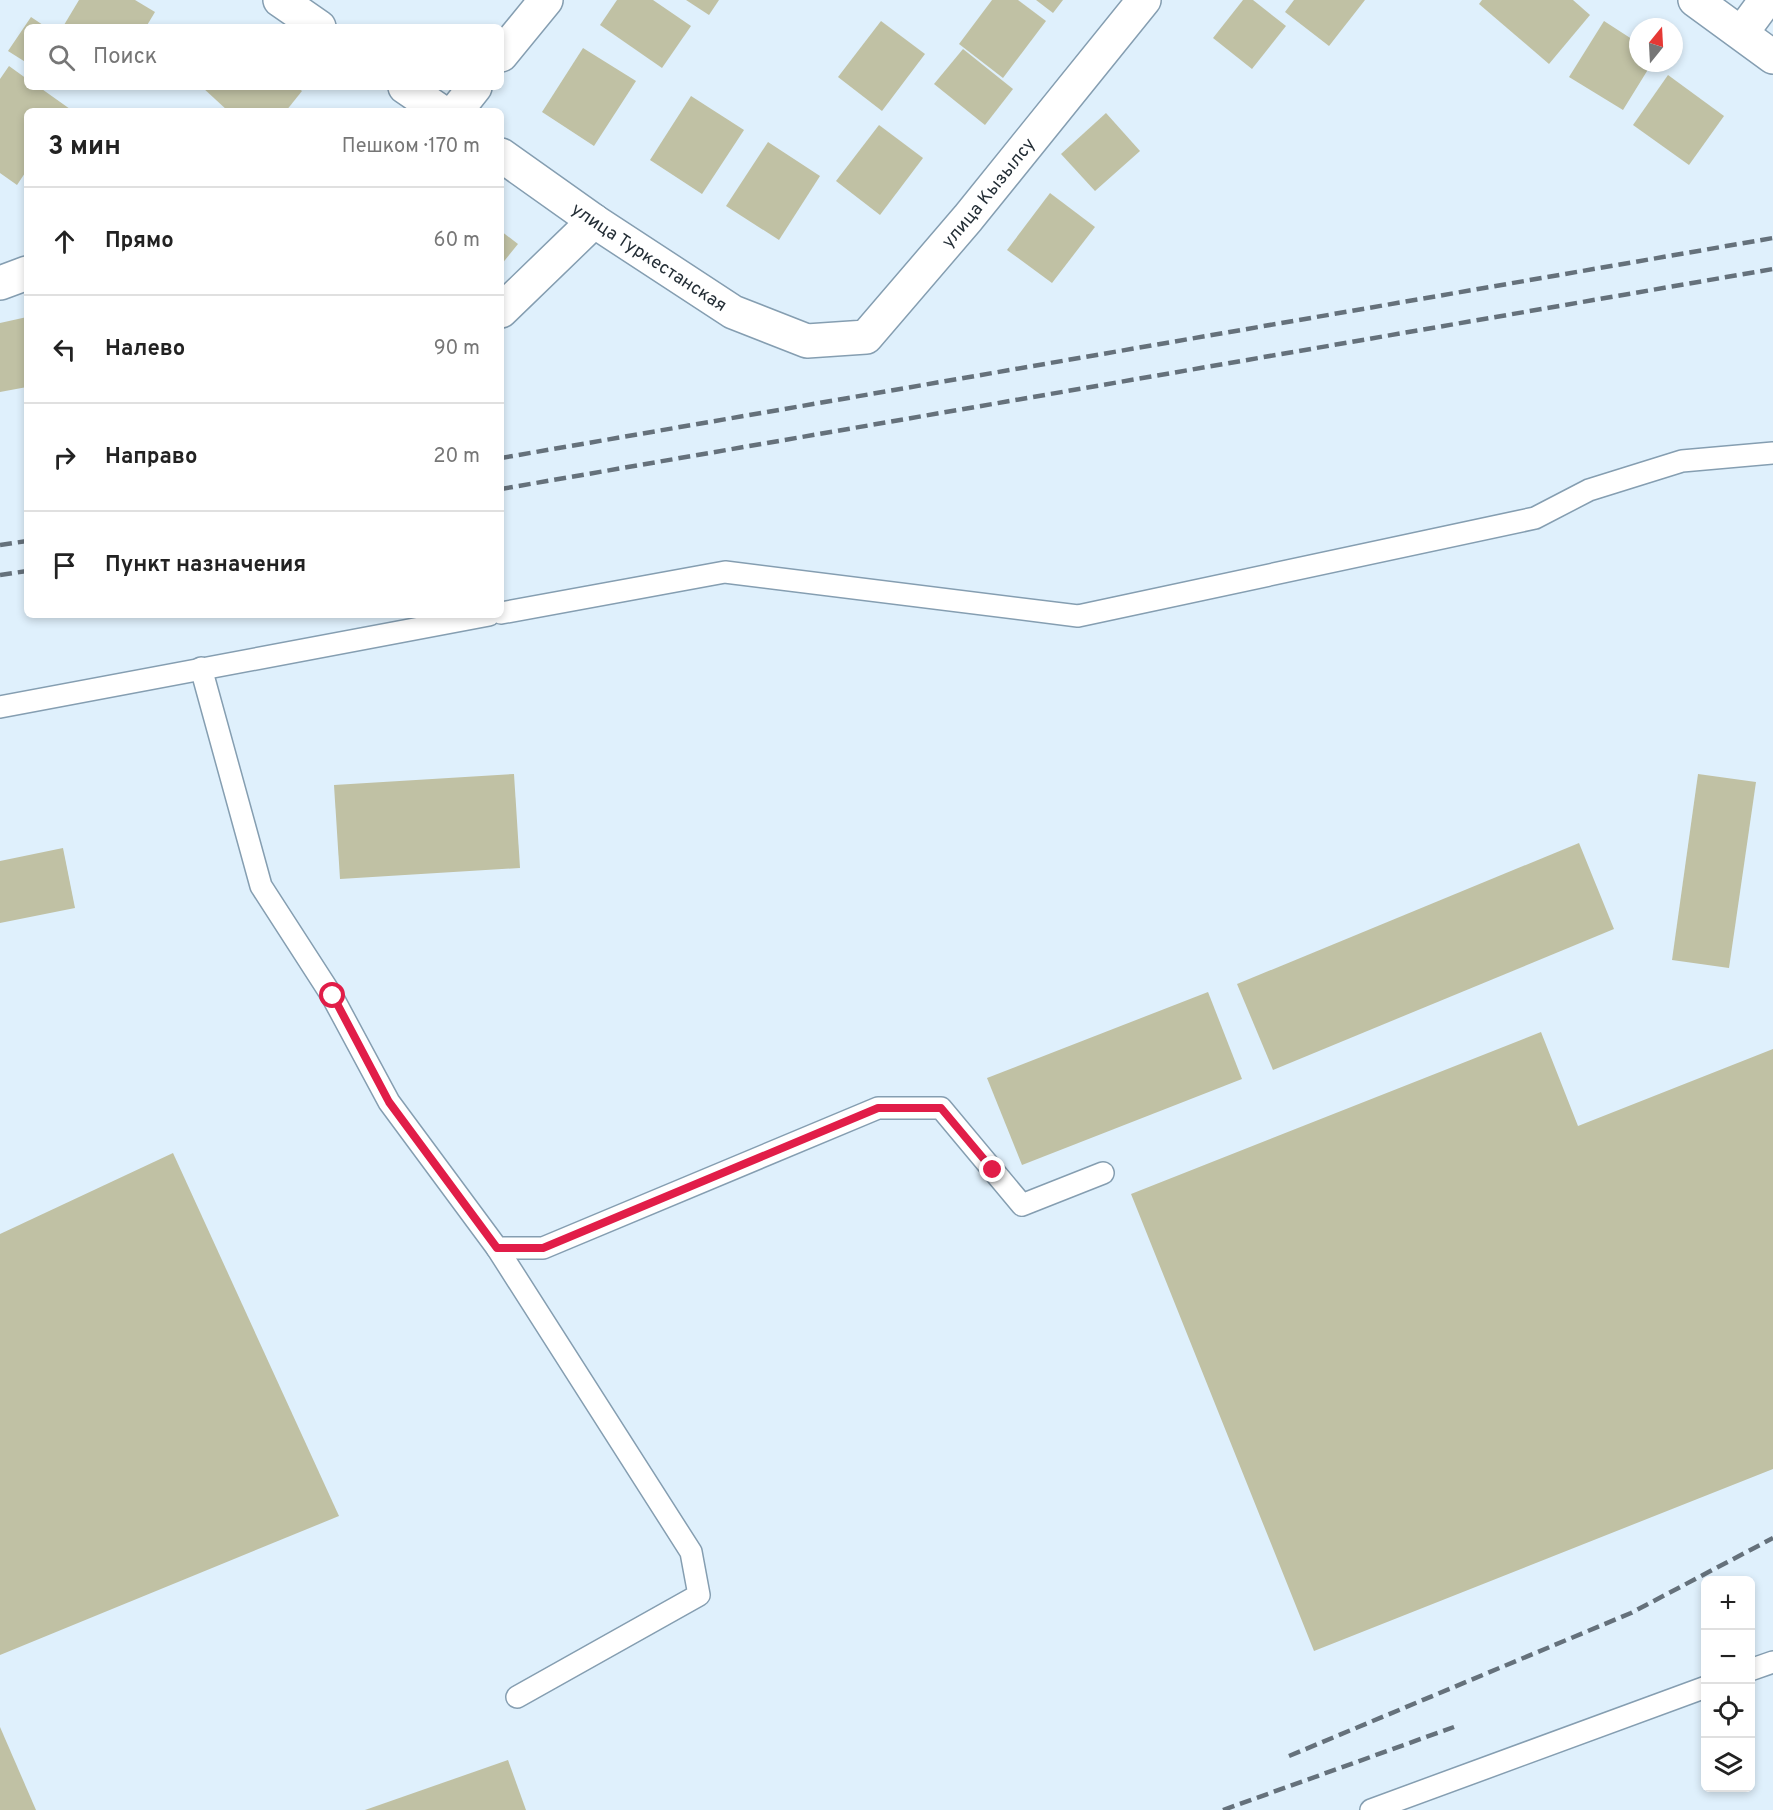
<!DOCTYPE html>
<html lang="ru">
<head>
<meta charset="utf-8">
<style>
	:root { --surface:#fff; --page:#f2f2f2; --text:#222; --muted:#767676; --line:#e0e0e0 }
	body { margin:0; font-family:Overpass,sans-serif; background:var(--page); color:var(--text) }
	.controls { position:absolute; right:18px; bottom:18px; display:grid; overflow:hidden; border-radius:9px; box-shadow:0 3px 9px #0003 }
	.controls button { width:54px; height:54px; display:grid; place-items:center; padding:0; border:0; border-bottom:2px solid var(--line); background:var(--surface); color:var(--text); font:30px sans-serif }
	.compass { position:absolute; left:1629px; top:18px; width:54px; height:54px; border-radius:50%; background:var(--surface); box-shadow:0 3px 9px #0003; rotate:18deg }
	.stop { position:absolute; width:18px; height:18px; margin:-14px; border:4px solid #e11d48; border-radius:50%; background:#fff }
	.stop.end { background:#e11d48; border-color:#fff; box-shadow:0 2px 6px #0008 }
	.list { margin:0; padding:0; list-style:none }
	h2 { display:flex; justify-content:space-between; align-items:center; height:78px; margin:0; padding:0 24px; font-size:26px }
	h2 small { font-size:20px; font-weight:400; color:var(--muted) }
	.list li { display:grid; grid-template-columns:39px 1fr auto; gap:18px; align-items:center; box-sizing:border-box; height:108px; padding:0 24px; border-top:2px solid var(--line) }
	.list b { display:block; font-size:22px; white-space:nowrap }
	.list em { font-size:20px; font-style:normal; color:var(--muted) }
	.icon { flex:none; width:33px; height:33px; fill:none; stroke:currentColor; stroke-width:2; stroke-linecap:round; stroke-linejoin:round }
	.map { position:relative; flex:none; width:1773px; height:1810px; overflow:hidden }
	.search { position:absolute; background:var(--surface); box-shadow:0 3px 9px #0003; left:24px; top:24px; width:480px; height:66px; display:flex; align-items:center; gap:15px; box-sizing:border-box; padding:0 21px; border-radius:9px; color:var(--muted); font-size:22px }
	.panel { position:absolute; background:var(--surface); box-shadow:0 3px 9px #0003; left:24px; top:108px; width:480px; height:510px; border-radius:9px }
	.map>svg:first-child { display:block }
	.building { fill:#c0c1a4 }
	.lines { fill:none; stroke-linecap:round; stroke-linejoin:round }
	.service-casing { stroke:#859eb1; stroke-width:24 }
	.minor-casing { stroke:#859eb1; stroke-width:36 }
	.service { stroke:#fff; stroke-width:21 }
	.minor { stroke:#fff; stroke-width:33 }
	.rail { stroke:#65717b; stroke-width:4.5; stroke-dasharray:12 6; stroke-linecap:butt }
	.route { stroke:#e11d48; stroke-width:8 }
	.labels { text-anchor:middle; stroke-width:6; stroke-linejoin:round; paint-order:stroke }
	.street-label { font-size:18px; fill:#242e36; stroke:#fff }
</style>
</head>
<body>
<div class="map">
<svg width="1773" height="1810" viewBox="0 0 1773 1810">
	<rect width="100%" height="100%" fill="#dff0fc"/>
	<!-- building -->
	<g class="building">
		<polygon points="79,0 135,0 155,12 146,27 67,27 64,25"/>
		<polygon points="617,0 653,0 691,26 662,68 600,25"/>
		<polygon points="686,0 719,0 709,15"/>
		<polygon points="992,0 1018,0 1046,21 1003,78 959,44"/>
		<polygon points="1036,0 1063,0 1053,13"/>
		<polygon points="1243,0 1253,0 1286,26 1252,69 1213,38"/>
		<polygon points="1294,0 1365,0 1329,46 1285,12"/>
		<polygon points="1482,0 1573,0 1590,15 1549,64 1479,4"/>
		<polygon points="31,17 46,27 27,27 27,63 8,51"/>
		<polygon points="881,21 925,54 882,111 838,77"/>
		<polygon points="1604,21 1638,43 1638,63 1652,63 1623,110 1569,77"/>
		<polygon points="583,48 636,81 594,146 542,112"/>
		<polygon points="963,49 1013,89 985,125 934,84"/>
		<polygon points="9,66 27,79 27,87 39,87 70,109 27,111 27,170 17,185 0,173 0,79"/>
		<polygon points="1668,75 1724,116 1689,165 1633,125"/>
		<polygon points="202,87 297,87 302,91 286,111 228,111"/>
		<polygon points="691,96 744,130 702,194 650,160"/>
		<polygon points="1106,113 1140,151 1095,191 1061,154"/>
		<polygon points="879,125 923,158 880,215 836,181"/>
		<polygon points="768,142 820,176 779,240 726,206"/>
		<polygon points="1050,193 1095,227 1052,283 1007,250"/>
		<polygon points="501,231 518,244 501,265"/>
		<polygon points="27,317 27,387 0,392 0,323"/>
		<polygon points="514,774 520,868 340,879 334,785"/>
		<polygon points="1698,774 1756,782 1729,968 1672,960"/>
		<polygon points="1579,843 1614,929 1273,1070 1237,984"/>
		<polygon points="63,848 75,908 0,923 0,861"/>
		<polygon points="1208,992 1242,1079 1022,1165 987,1078"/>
		<polygon points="1541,1032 1578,1126 1773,1049 1773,1469 1314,1651 1131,1194"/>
		<polygon points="173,1153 339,1516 0,1655 0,1234"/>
		<polygon points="0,1727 36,1810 0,1810"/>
		<polygon points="508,1760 526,1810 365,1810"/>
	</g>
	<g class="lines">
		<!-- service casing -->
		<g class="service-casing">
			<g id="service">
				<polyline points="501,613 725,572 1078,616 1535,518 1589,490 1682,461 1773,453"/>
				<polyline points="201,668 261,886 332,996 389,1102 497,1248 543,1248 878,1108 941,1108 1022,1205 1103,1173"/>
				<polyline points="0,707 489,615"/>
				<polyline points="497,1248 691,1552 699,1595 517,1697"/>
				<polyline points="1750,1670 1773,1662"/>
				<polyline points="1371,1810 1706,1687"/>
			</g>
		</g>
		<!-- minor casing -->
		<g class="minor-casing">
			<g id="minor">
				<polyline points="280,0 319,27"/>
				<polyline points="1695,0 1773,57"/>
				<polyline points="1749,23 1766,0"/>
				<polyline points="501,55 546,0"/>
				<polyline points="405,87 440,111"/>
				<polyline points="456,111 475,87"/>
				<path id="s1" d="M501 155 594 221 733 312 807 341 866 337 968 218 1144 0"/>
				<polyline points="0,283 27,273"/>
				<polyline points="501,311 594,221"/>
			</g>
		</g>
		<!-- service -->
		<use href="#service" class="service"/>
		<!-- minor -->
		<use href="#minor" class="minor"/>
		<!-- rail -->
		<g class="rail">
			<polyline points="501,458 1773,238"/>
			<polyline points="501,489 1773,269"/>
			<polyline points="0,545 27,541"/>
			<polyline points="0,575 27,571"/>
			<polyline points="1289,1756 1631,1613 1773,1538"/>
			<polyline points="1223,1810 1454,1727"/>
		</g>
	</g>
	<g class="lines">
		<!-- route -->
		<polyline class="route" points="333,996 389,1102 497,1248 543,1248 878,1108 941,1108 993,1170"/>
	</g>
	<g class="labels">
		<!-- street labels -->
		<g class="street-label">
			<text dy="6" stroke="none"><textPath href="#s1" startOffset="608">улица Кызылсу</textPath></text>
			<text dy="6" stroke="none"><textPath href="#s1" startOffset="180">улица Туркестанская</textPath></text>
		</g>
	</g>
</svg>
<div class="controls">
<button>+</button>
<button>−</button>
<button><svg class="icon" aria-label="locate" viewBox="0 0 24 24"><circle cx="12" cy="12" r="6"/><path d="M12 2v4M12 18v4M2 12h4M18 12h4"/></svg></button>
<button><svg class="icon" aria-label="layers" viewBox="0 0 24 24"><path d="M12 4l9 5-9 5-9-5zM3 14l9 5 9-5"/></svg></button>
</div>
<svg class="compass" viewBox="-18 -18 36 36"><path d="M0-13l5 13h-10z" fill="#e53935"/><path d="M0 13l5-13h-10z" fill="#767676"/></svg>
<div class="stop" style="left:333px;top:996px"></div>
<div class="stop end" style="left:993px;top:1170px"></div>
<div class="search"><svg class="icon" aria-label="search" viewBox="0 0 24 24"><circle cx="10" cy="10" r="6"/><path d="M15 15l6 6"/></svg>Поиск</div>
<section class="panel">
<h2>3 мин<small>Пешком · 170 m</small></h2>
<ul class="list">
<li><svg class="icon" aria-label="ahead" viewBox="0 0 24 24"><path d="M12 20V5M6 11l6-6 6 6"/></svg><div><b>Прямо</b></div><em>60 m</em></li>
<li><svg class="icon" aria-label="left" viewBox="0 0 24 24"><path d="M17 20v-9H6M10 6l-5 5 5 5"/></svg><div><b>Налево</b></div><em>90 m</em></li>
<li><svg class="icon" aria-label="right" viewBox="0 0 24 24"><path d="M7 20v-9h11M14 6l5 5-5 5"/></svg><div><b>Направо</b></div><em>20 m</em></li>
<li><svg class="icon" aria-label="arrive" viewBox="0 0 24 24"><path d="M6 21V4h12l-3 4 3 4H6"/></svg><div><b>Пункт назначения</b></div></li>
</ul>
</section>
</div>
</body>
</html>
